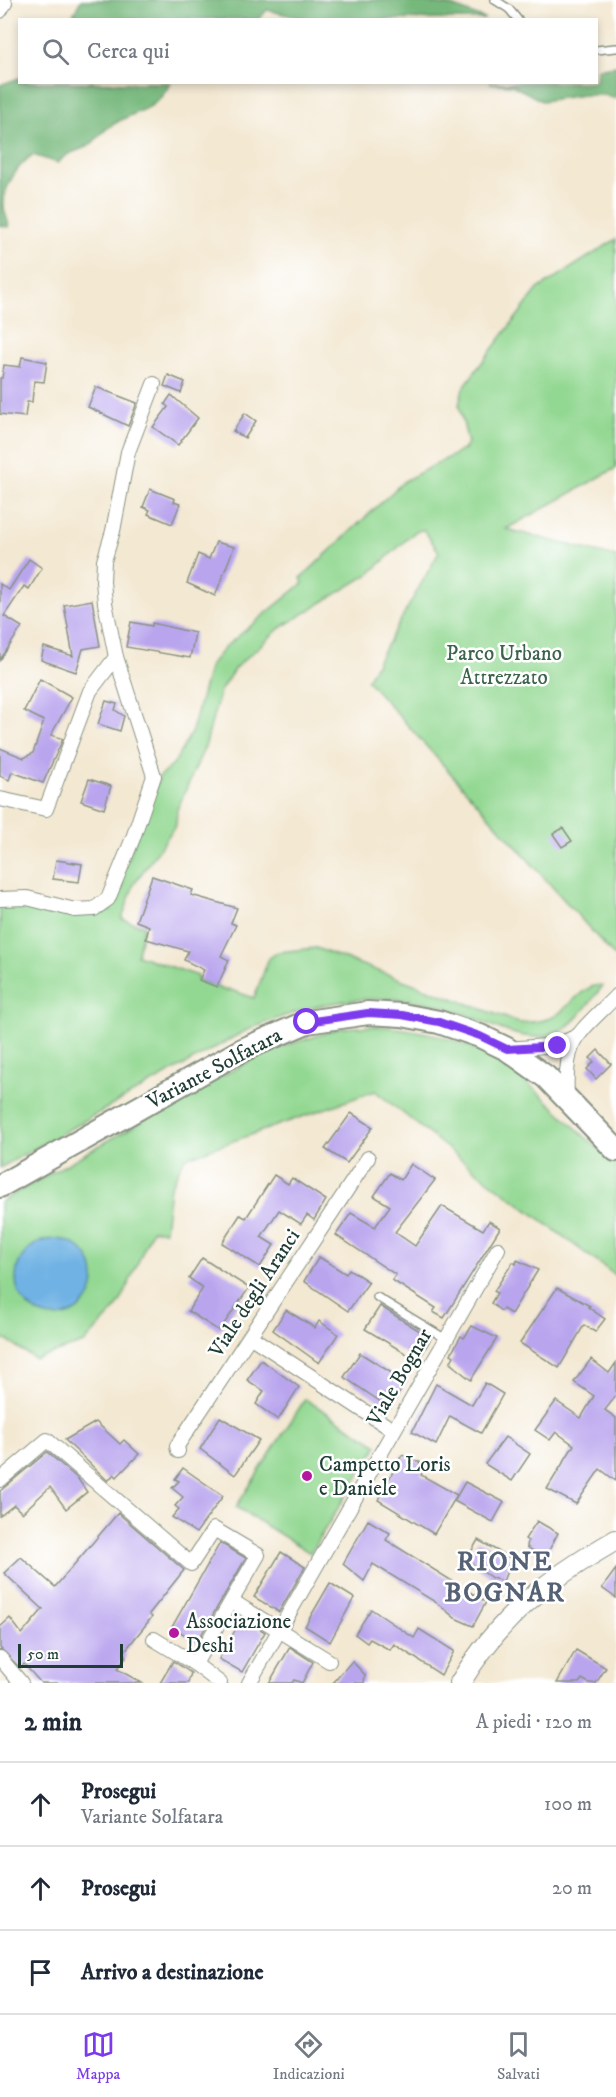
<!DOCTYPE html>
<html lang="it">
<head>
<meta charset="utf-8">
<style>
	:root { --surface:#fff; --page:#f2f2f3; --text:#1f2937; --muted:#747a83; --line:#e0e1e3; --accent:#7c3aed }
	body { margin:0; font-family:"IM FELL DW Pica",serif; background:var(--page); color:var(--text) }
	.scale { position:absolute; left:18px; bottom:15px; width:105px; box-sizing:border-box; padding-left:6px; border:3px solid #1f3d34; border-top:0; font-size:16px; line-height:21px; white-space:nowrap; color:#1f3d34; -webkit-text-stroke:4px #fff; paint-order:stroke }
	.stop { position:absolute; width:18px; height:18px; margin:-14px; border:4px solid #7c3aed; border-radius:50%; background:#fff }
	.stop.end { background:#7c3aed; border-color:#fff; box-shadow:0 2px 6px #0008 }
	.list { margin:0; padding:0; list-style:none }
	h2 { display:flex; justify-content:space-between; align-items:center; height:78px; margin:0; padding:0 24px; font-size:26px }
	h2 small { font-size:20px; font-weight:400; color:var(--muted) }
	.list li { display:grid; grid-template-columns:39px 1fr auto; gap:18px; align-items:center; box-sizing:border-box; height:84px; padding:0 24px; border-top:2px solid var(--line) }
	.list b { display:block; font-size:22px; white-space:nowrap }
	.list p { margin:0; font-size:20px; white-space:nowrap; color:var(--muted) }
	.list em { font-size:20px; font-style:normal; color:var(--muted) }
	.icon { flex:none; width:33px; height:33px; fill:none; stroke:currentColor; stroke-width:2; stroke-linecap:round; stroke-linejoin:round }
	.map { position:relative; flex:none; width:616px; height:1683px; overflow:hidden }
	.search { position:absolute; background:var(--surface); box-shadow:0 3px 9px #0003; left:18px; right:18px; top:18px; height:66px; display:flex; align-items:center; gap:15px; box-sizing:border-box; padding:0 21px; border-radius:0px; color:var(--muted); font-size:22px }
	.sheet { height:330px; background:var(--surface) }
	nav { display:flex; justify-content:space-around; align-items:center; box-sizing:border-box; height:84px; border-top:2px solid var(--line); background:var(--surface); font-size:16px; color:var(--muted) }
	nav a { display:grid; justify-items:center; gap:3px }
	nav .on { color:var(--accent) }
	.map>svg:first-child { display:block }
	.green { fill:#93d892; stroke:#598a63; stroke-width:1.5 }
	.forest { fill:#76b87c; stroke:#4a7a58; stroke-width:1.5 }
	.water { fill:#6fb2e4; stroke:#47788c; stroke-width:1.5 }
	.building { fill:#b9a5ee }
	.lines { fill:none; stroke-linecap:round; stroke-linejoin:round }
	.lane-casing { stroke:#899283; stroke-width:10 }
	.street-casing { stroke:#899283; stroke-width:16 }
	.secondary-casing { stroke:#899283; stroke-width:22 }
	.primary-casing { stroke:#899283; stroke-width:26 }
	.lane { stroke:#fff; stroke-width:7 }
	.street { stroke:#fff; stroke-width:14 }
	.secondary { stroke:#fff; stroke-width:20 }
	.primary { stroke:#fff; stroke-width:22 }
	.route { stroke:#7c3aed; stroke-width:8 }
	.poi-dot { fill:#b5179e; stroke:#fff; stroke-width:2 }
	.labels { text-anchor:middle; stroke-width:5; stroke-linejoin:round; paint-order:stroke }
	.park-label { font-size:21px; fill:#3c644c; stroke:#fff }
	.street-label { font-size:21px; fill:#1f3d34; stroke:#fff }
	.poi-label { font-size:21px; fill:#1f3d34; stroke:#fff; text-anchor:start }
	.district-label { font-size:27px; font-weight:bold; letter-spacing:1.5px; fill:#556175; stroke:#fff }
</style>
</head>
<body>
<div class="map">
<svg width="616" height="1683" viewBox="0 0 616 1683">
	<rect width="100%" height="100%" fill="#fff"/>
	<filter id="ink" filterUnits="userSpaceOnUse"><feTurbulence type="fractalNoise" baseFrequency=".0167" numOctaves="2"/><feDisplacementMap in="SourceGraphic" scale="12" xChannelSelector="R" yChannelSelector="G"/><feConvolveMatrix kernelMatrix="1 2 1 2 8 2 1 2 1" color-interpolation-filters="sRGB"/></filter>
	<filter id="wash" filterUnits="userSpaceOnUse"><feTurbulence type="fractalNoise" baseFrequency=".008" numOctaves="4" result="noise"/><feDisplacementMap in="SourceGraphic" scale="24" xChannelSelector="R" yChannelSelector="G"/><feGaussianBlur stdDeviation="1.35" result="paint"/><feColorMatrix in="noise" values="0 0 0 0 0 0 0 0 0 0 0 0 0 0 0 0 0 1.4 0 .05"/><feComposite in="paint" operator="in"/></filter>
	<g filter="url(#wash)">
		<rect width="100%" height="100%" fill="#f3e8d2"/>
		<!-- green -->
		<g class="green">
			<path d="M616 239V468L506 529 616 557V958L367 680 439 552 424 530 416 531 369 574 280 628 235 668 220 691 206 744 177 810 176 825 134 884 122 919 144 926 137 955 198 976 197 980 227 991 228 989 254 998 269 958 278 952 316 948 520 1023C531 1022 543 1022 553 1017 568 1010 585 981 603 986 588 1004 573 1028 551 1035 518 1045 475 1015 442 1006 371 988 308 1004 243 1032L0 1168V903C37 903 76 920 111 910L110 904 160 776 173 765 192 731 210 665 225 647 303 583 301 578 404 481 463 450 468 443 459 405 463 388 477 369 538 289Z"/>
			<path d="M377 1026C476 1034 510 1064 579 1131 590 1142 604 1152 616 1164V1276L477 1172 375 1091 185 1158 170 1187 165 1231 152 1230 122 1299 114 1311 84 1343 35 1359 0 1336V1202L229 1072 272 1050 341 1028Z"/>
			<polygon points="305,1399 378,1445 310,1553 236,1507"/>
		</g>
		<!-- forest -->
		<g class="forest">
			<polygon points="81,0 404,0 452,6 485,19 309,20 267,10 259,19 71,19"/>
			<polygon points="616,66 616,99 604,95 583,95 542,101 512,85 490,83 596,82 597,69"/>
			<path d="M19 78 20 82 171 83C152 116 135 108 108 128 100 133 95 143 86 147 75 152 66 153 58 163L33 155C19 163 4 186 4 203 3 211 8 219 9 227L0 226V85Z"/>
		</g>
		<!-- water -->
		<circle class="water" cx="55" cy="1278" r="39"/>
		<g id="blocks">
			<!-- building -->
			<g class="building">
				<polygon points="22,357 47,362 44,382 34,381 32,402 27,402 25,417 0,414 0,378 2,378 4,365 20,367"/>
				<polygon points="168,375 185,382 181,393 164,386"/>
				<polygon points="96,387 137,403 128,426 88,407"/>
				<polygon points="171,395 198,418 178,445 153,427 168,407 165,404"/>
				<polygon points="245,413 256,421 245,438 233,431"/>
				<polygon points="150,489 175,499 174,502 180,504 172,524 148,514 150,510 143,507"/>
				<polygon points="216,542 234,547 215,596 187,583 198,554 209,559"/>
				<polygon points="29,559 42,568 29,589 24,586 4,616 22,627 0,660 0,584 9,590"/>
				<polygon points="92,600 100,646 83,649 76,672 41,660 44,647 73,656 64,605"/>
				<polygon points="131,622 152,626 152,623 195,633 190,658 126,647"/>
				<polygon points="40,679 72,697 51,735 63,739 43,783 12,772 9,780 0,776 0,748 24,758 33,753 44,721 24,711"/>
				<polygon points="106,701 117,704 115,710 124,716 120,731 98,724"/>
				<polygon points="89,779 111,786 104,809 81,801"/>
				<polygon points="563,828 572,841 562,847 553,834"/>
				<polygon points="56,860 82,864 79,882 53,879"/>
				<polygon points="152,876 193,890 191,895 237,908 231,923 236,925 221,956 229,960 217,987 199,980 204,970 184,960 188,951 146,939 149,926 136,921"/>
				<polygon points="598,1050 611,1064 596,1079 587,1069 594,1062 590,1058"/>
				<polygon points="351,1113 373,1127 347,1163 325,1149"/>
				<polygon points="411,1164 435,1180 395,1232 415,1246 442,1206 483,1230 489,1221 500,1228 444,1318 433,1312 436,1308 392,1280 396,1275 336,1235 351,1213 375,1227 390,1206 374,1196 390,1173 401,1180"/>
				<polygon points="274,1175 288,1184 292,1178 326,1200 314,1220 307,1215 301,1224 279,1210 261,1237 274,1245 260,1267 222,1243 240,1215 246,1218"/>
				<polygon points="319,1257 346,1274 349,1269 369,1282 348,1311 304,1281"/>
				<polygon points="202,1258 249,1288 219,1331 188,1311 203,1288 189,1278"/>
				<polygon points="517,1260 538,1270 511,1314 503,1309 501,1311 491,1303 497,1293 494,1291 513,1262 516,1264"/>
				<polygon points="557,1288 590,1306 588,1307 605,1319 595,1332 584,1325 559,1368 520,1343"/>
				<polygon points="380,1306 431,1338 418,1361 365,1329"/>
				<polygon points="286,1310 315,1328 319,1321 338,1334 319,1363 273,1330"/>
				<polygon points="472,1326 497,1338 471,1380 450,1363 454,1356 451,1354 461,1336 464,1338"/>
				<polygon points="360,1353 406,1382 390,1408 344,1377"/>
				<polygon points="591,1359 609,1373 616,1363 616,1396 605,1410 616,1418 616,1481 600,1469 576,1504 547,1489 574,1445 556,1432 550,1440 535,1430 556,1401 581,1418 594,1396 574,1382"/>
				<polygon points="261,1360 299,1387 278,1420 256,1404 264,1391 247,1380"/>
				<polygon points="485,1383 503,1394 481,1433 450,1416 436,1445 412,1432 436,1384 472,1405"/>
				<polygon points="220,1417 259,1440 235,1475 200,1449"/>
				<polygon points="96,1422 120,1444 124,1440 139,1454 117,1477 114,1474 108,1481 65,1440"/>
				<polygon points="505,1437 530,1454 512,1481 485,1464"/>
				<polygon points="47,1452 78,1479 87,1492 66,1509 50,1487 22,1513 14,1505 0,1516 0,1491"/>
				<polygon points="402,1455 426,1465 421,1475 457,1495 434,1534 378,1500"/>
				<polygon points="183,1468 223,1496 196,1533 172,1517 179,1509 175,1506 183,1497 172,1488 179,1481 175,1479"/>
				<polygon points="465,1482 504,1502 493,1522 454,1501"/>
				<polygon points="118,1513 184,1570 149,1614 152,1617 124,1652 126,1657 117,1669 142,1683 41,1683 24,1664 20,1668 0,1648 0,1627 10,1618 22,1634 43,1609 4,1573 21,1557 55,1587"/>
				<polygon points="368,1520 390,1533 386,1540 486,1602 473,1626 455,1618 437,1603 373,1564 364,1581 343,1564"/>
				<polygon points="537,1521 558,1533 547,1554 538,1554 527,1547 528,1541 525,1539"/>
				<polygon points="478,1540 512,1559 503,1581 492,1578 466,1560"/>
				<polygon points="220,1543 246,1558 197,1642 172,1627"/>
				<polygon points="281,1552 305,1567 279,1612 254,1597"/>
				<polygon points="616,1569 616,1598 602,1588"/>
				<polygon points="330,1583 354,1598 330,1642 305,1626"/>
				<polygon points="371,1609 414,1638 419,1629 454,1651 441,1675 394,1644 390,1650 370,1639 367,1643 355,1634"/>
				<polygon points="242,1618 265,1632 242,1672 219,1659"/>
				<polygon points="290,1647 313,1662 302,1683 294,1680 292,1683 269,1683"/>
				<polygon points="576,1650 606,1668 596,1683 589,1683 582,1679 579,1683 557,1683"/>
				<polygon points="173,1661 191,1673 188,1683 160,1683"/>
				<polygon points="352,1661 365,1675 364,1683 333,1683"/>
			</g>
		</g>
	</g>
	<g filter="url(#ink)">
		<use href="#blocks" fill-opacity="0" stroke="#899283" stroke-width="1.5"/>
		<g class="lines">
			<!-- lane casing -->
			<g class="lane-casing">
				<g id="lane">
					<polyline points="495,0 509,9 518,20"/>
					<polyline points="596,50 616,48"/>
					<polyline points="377,1297 446,1339"/>
				</g>
			</g>
			<!-- street casing -->
			<g class="street-casing">
				<g id="street">
					<polyline points="0,11 5,3"/>
					<polyline points="0,799 46,809 90,691 116,657"/>
					<polyline points="0,899 27,898 75,910 94,909 108,899 133,838 154,776 116,657 105,603 103,581 104,561 113,531 128,452 154,384"/>
					<polyline points="507,1049 558,1045 577,1036"/>
					<path d="M567 1097C564 1038 577 1036 616 996"/>
					<polyline points="251,1337 393,1430"/>
					<polyline points="178,1451 177,1446 368,1158"/>
					<polyline points="0,1480 47,1440 191,1564 214,1529 258,1555 195,1664 220,1683"/>
					<polyline points="232,1601 329,1661"/>
					<polyline points="154,1639 195,1664"/>
					<polyline points="0,1658 21,1683"/>
					<polyline points="249,1683 498,1249"/>
				</g>
			</g>
			<!-- secondary casing -->
			<g class="secondary-casing">
				<path id="secondary" d="M460 1683C501 1615 548 1579 616 1540"/>
			</g>
			<!-- primary casing -->
			<g class="primary-casing">
				<polyline id="primary" points="0,1186 242,1050 307,1022 368,1013 402,1015 439,1022 480,1036 507,1049 546,1077 616,1150"/>
			</g>
			<!-- lane -->
			<use href="#lane" class="lane"/>
			<!-- street -->
			<use href="#street" class="street"/>
			<!-- secondary -->
			<use href="#secondary" class="secondary"/>
			<!-- primary -->
			<use href="#primary" class="primary"/>
		</g>
	</g>
	<g class="lines" filter="url(#ink)">
		<!-- route -->
		<polyline class="route" points="307,1022 368,1013 402,1015 439,1022 480,1036 507,1049 558,1046"/>
	</g>
	<!-- markers -->
	<g class="poi-dot">
		<circle cx="307" cy="1476" r="6"/>
		<circle cx="174" cy="1633" r="6"/>
	</g>
	<g class="labels">
		<!-- park labels -->
		<g class="park-label">
			<text x="504" y="660">Parco Urbano<tspan x="504" dy="24">Attrezzato</tspan></text>
		</g>
		<!-- street labels -->
		<g class="street-label">
			<text transform="translate(214 1068) rotate(-28)" y="7">Variante Solfatara</text>
			<text transform="translate(254 1293) rotate(-57)" y="7">Viale degli Aranci</text>
			<text transform="translate(399 1377) rotate(-60)" y="7">Viale Bognar</text>
		</g>
		<!-- poi labels -->
		<g class="poi-label">
			<text x="319" y="1471">Campetto Loris<tspan x="319" dy="24">e Daniele</tspan></text>
			<text x="186" y="1628">Associazione<tspan x="186" dy="24">Deshi</tspan></text>
		</g>
		<!-- district labels -->
		<g class="district-label">
			<text x="505" y="1570">RIONE<tspan x="505" dy="31">BOGNAR</tspan></text>
		</g>
	</g>
</svg>
<div class="scale">50 m</div>
<div class="stop" style="left:307px;top:1022px"></div>
<div class="stop end" style="left:558px;top:1046px"></div>
<div class="search"><svg class="icon" aria-label="search" viewBox="0 0 24 24"><circle cx="10" cy="10" r="6"/><path d="M15 15l6 6"/></svg>Cerca qui</div>
</div>
<section class="sheet">
<h2>2 min<small>A piedi · 120 m</small></h2>
<ul class="list">
<li><svg class="icon" aria-label="ahead" viewBox="0 0 24 24"><path d="M12 20V5M6 11l6-6 6 6"/></svg><div><b>Prosegui</b><p>Variante Solfatara</p></div><em>100 m</em></li>
<li><svg class="icon" aria-label="ahead" viewBox="0 0 24 24"><path d="M12 20V5M6 11l6-6 6 6"/></svg><div><b>Prosegui</b></div><em>20 m</em></li>
<li><svg class="icon" aria-label="arrive" viewBox="0 0 24 24"><path d="M6 21V4h12l-3 4 3 4H6"/></svg><div><b>Arrivo a destinazione</b></div></li>
</ul>
</section>
<nav>
<a class="on"><svg class="icon" aria-label="map" viewBox="0 0 24 24"><path d="M3 6l6-2 6 2 6-2v14l-6 2-6-2-6 2zM9 4v14M15 6v14"/></svg>Mappa</a>
<a><svg class="icon" aria-label="directions" viewBox="0 0 24 24"><path d="M12 3l9 9-9 9-9-9zM9 14v-3h6M13 9l2 2-2 2"/></svg>Indicazioni</a>
<a><svg class="icon" aria-label="saved" viewBox="0 0 24 24"><path d="M7 4h10v16l-5-4-5 4z"/></svg>Salvati</a>
</nav>
</body>
</html>
